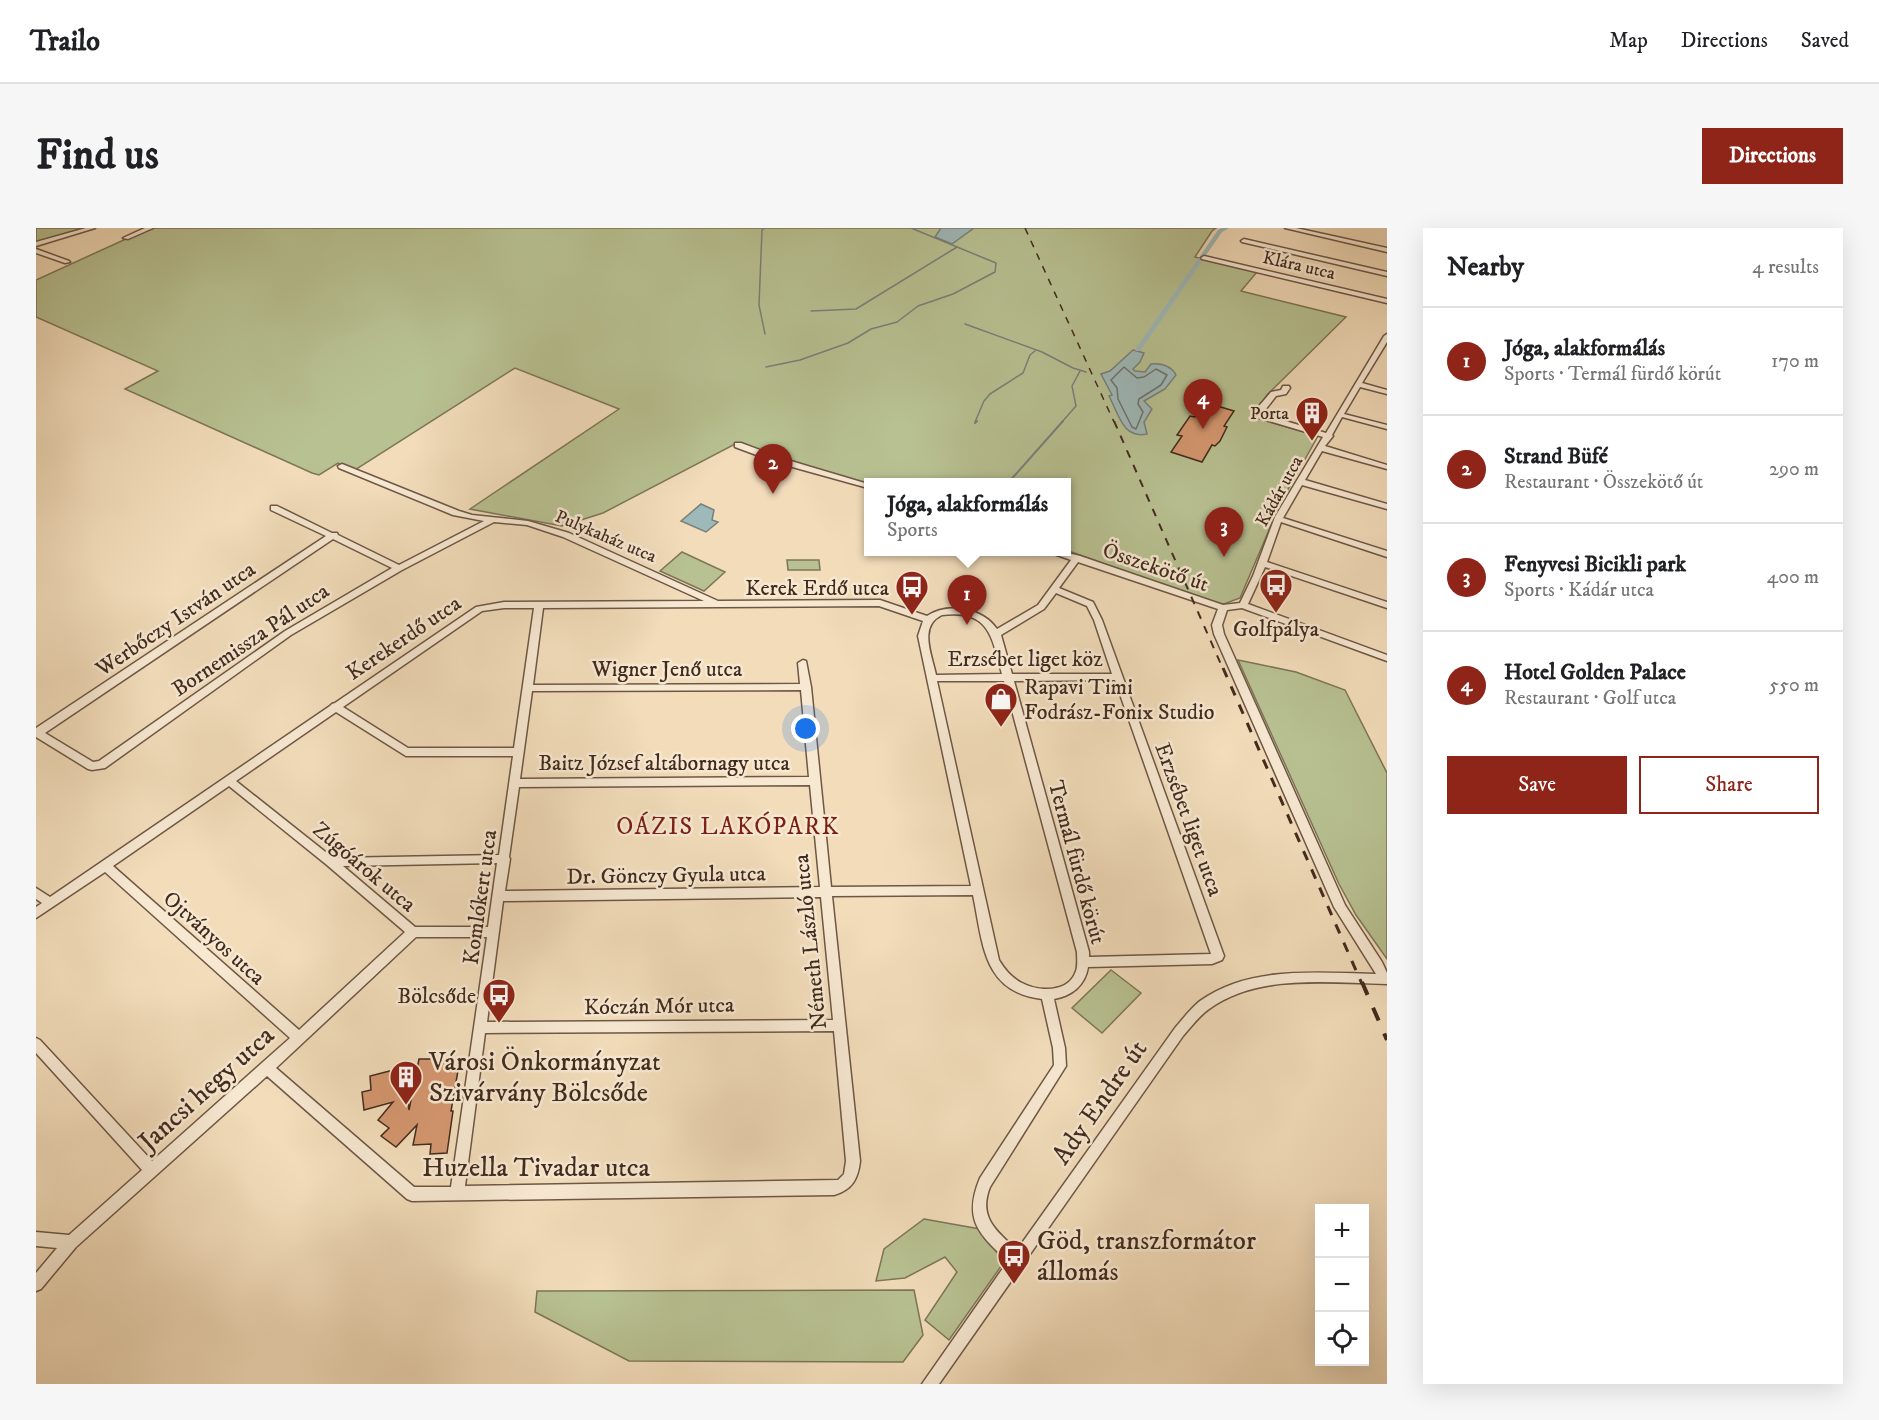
<!DOCTYPE html>
<html lang="en">
<head>
<meta charset="utf-8">
<style>
	:root { --surface:#fff; --page:#f6f6f6; --text:#202124; --muted:#757577; --line:#e0e0e0; --accent:#8f2418 }
	body { margin:0; font-family:"IM FELL DW Pica",serif; background:var(--page); color:var(--text) }
	.controls { position:absolute; right:18px; bottom:18px; display:grid; overflow:hidden; border-radius:0px; box-shadow:0 6px 24px #0002 }
	.controls button { width:54px; height:54px; display:grid; place-items:center; padding:0; border:0; border-bottom:2px solid var(--line); background:var(--surface); color:var(--text); font:30px sans-serif }
	.you { position:absolute; left:770px; top:501px; width:21px; height:21px; margin:-15px; border:4px solid #fff; border-radius:50%; background:#1a73e8; box-shadow:0 0 0 9px #1a73e833 }
	.badge { display:grid; place-items:center; width:39px; height:39px; border-radius:50%; background:var(--accent); color:#fff; font-size:20px; font-weight:700 }
	.pin { position:absolute; translate:-50% -50px; filter:drop-shadow(0 2px 3px #0008) }
	.pin::after { content:''; position:absolute; top:32px; width:21px; height:18px; background:inherit; clip-path:polygon(0 0,100% 0,50% 100%) }
	.popup { position:absolute; left:828px; top:250px; width:207px; height:78px; box-sizing:border-box; display:grid; place-content:center; border-radius:0px; background:var(--surface); filter:drop-shadow(0 2px 4px #0005); font-size:20px; white-space:nowrap; color:var(--muted) }
	.popup b { font-size:22px; color:var(--text) }
	.popup::after { content:''; position:absolute; left:50%; top:100%; margin-left:-12px; border:12px solid transparent; border-top-color:var(--surface) }
	.list { margin:0; padding:0; list-style:none }
	h2 { display:flex; justify-content:space-between; align-items:center; height:78px; margin:0; padding:0 24px; font-size:26px }
	h2 small { font-size:20px; font-weight:400; color:var(--muted) }
	.list li { display:grid; grid-template-columns:39px 1fr auto; gap:18px; align-items:center; box-sizing:border-box; height:108px; padding:0 24px; border-top:2px solid var(--line) }
	.list b { display:block; font-size:22px; white-space:nowrap }
	.list p { margin:0; font-size:20px; white-space:nowrap; color:var(--muted) }
	.list em { font-size:20px; font-style:normal; color:var(--muted) }
	.actions { display:flex; gap:12px; padding:18px 24px }
	.actions a { flex:1; padding:14px 0; border:2px solid var(--accent); border-radius:0px; text-align:center; font-size:21px; color:var(--accent) }
	.actions .main { background:var(--accent); color:#fff }
	.icon { flex:none; width:33px; height:33px; fill:none; stroke:currentColor; stroke-width:2; stroke-linecap:round; stroke-linejoin:round }
	.map { position:relative; flex:none; width:1351px; height:1156px; overflow:hidden; border-radius:0px }
	header { display:flex; align-items:center; gap:36px; box-sizing:border-box; height:84px; padding:0 30px; background:var(--surface); border-bottom:2px solid var(--line) }
	header strong { font-size:28px }
	nav { display:flex; gap:33px; margin-inline-start:auto; font-size:21px }
	.intro { display:flex; align-items:center; justify-content:space-between; box-sizing:border-box; height:144px; padding:0 36px }
	h1 { margin:0; font-size:42px }
	.button { padding:15px 27px; border-radius:0px; background:var(--accent); color:#fff; font-size:21px; font-weight:700 }
	main { display:flex; gap:36px; padding:0 36px }
	aside { flex:1; background:var(--surface); border-radius:0px; box-shadow:0 6px 24px #0002 }
	.map>svg:first-child { display:block }
	.green { fill:#b8c192; stroke:#7d7658; stroke-width:1.5 }
	.water { fill:#9eb9b9; stroke:#79807b; stroke-width:1.5 }
	.lines { fill:none; stroke-linecap:round; stroke-linejoin:round }
	.shore { stroke:#70726c; stroke-width:1.5 }
	.stream-far1 { stroke:#79807b; stroke-width:1.5 }
	.stream { stroke:#79807b; stroke-width:2 }
	.canal { fill:#9eb9b9; fill-rule:evenodd }
	.building { fill:#d59770; stroke:#422b1e; stroke-width:1.5 }
	.minor-casing { stroke:#6e5745; stroke-width:3 }
	.minor { fill:#f7e8d2; fill-rule:evenodd }
	.rail-far3 { stroke:#422b1e; stroke-width:1.5; stroke-dasharray:7 7; stroke-linecap:butt }
	.rail-far2 { stroke:#422b1e; stroke-width:2; stroke-dasharray:8 8; stroke-linecap:butt }
	.rail-far1 { stroke:#422b1e; stroke-width:3; stroke-dasharray:10 10; stroke-linecap:butt }
	.rail { stroke:#422b1e; stroke-width:4; stroke-dasharray:14 14; stroke-linecap:butt }
	.labels { text-anchor:middle; stroke-width:5; stroke-linejoin:round; paint-order:stroke }
	.far-street-label { font-size:18px; fill:#422b1e; stroke:#f7e8d2 }
	.far-poi-label { font-size:18px; fill:#422b1e; stroke:#f7e8d2; text-anchor:end }
	.street-label { font-size:22px; fill:#422b1e; stroke:#f7e8d2 }
	.poi-label { font-size:22px; fill:#422b1e; stroke:#f7e8d2; text-anchor:end }
	.neighbourhood-label { font-size:24px; letter-spacing:1.5px; fill:#7a1f14; stroke:#f7e8d2 }
	.near-poi-label { font-size:27px; fill:#422b1e; stroke:#f7e8d2; text-anchor:start }
	.near-street-label { font-size:27px; fill:#422b1e; stroke:#f7e8d2 }
</style>
</head>
<body>
<header>
<strong>Trailo</strong>
<nav><a>Map</a><a>Directions</a><a>Saved</a></nav>
</header>
<div class="intro"><h1>Find us</h1><a class="button">Directions</a></div>
<main>
<div class="map">
<svg width="1351" height="1156" viewBox="0 0 1351 1156">
	<rect width="100%" height="100%" fill="#f2dcba"/>
	<filter id="stains"><feTurbulence type="fractalNoise" baseFrequency=".00333" numOctaves="4"/><feColorMatrix values="0 0 0 0 .2 0 0 0 0 .09 0 0 0 0 .02 0 0 0 .5 -.17"/></filter>
	<radialGradient id="worn" r=".72"><stop offset=".6" stop-color="#630" stop-opacity="0"/><stop offset="1" stop-color="#630" stop-opacity=".3"/></radialGradient>
	<!-- green -->
	<g class="green">
		<polygon points="0,0 48,0 0,14"/>
		<polygon points="114,0 1180,0 1176,3 1159,29 1221,44 1205,63 1310,89 1231,167 1216,189 1282,208 1245,274 1204,370 1188,376 1175,374 1030,322 1030,255 832,255 832,258 699,216 567,285 526,298 434,281 583,181 479,140 319,242 302,235 283,247 276,245 89,161 122,143 0,89 0,52"/>
		<polygon points="646,324 689,344 668,363 624,343"/>
		<polygon points="751,332 783,332 784,342 752,342"/>
		<polygon points="1202,432 1260,444 1309,462 1351,545 1351,731 1320,687 1303,656"/>
		<polygon points="1075,742 1105,765 1066,805 1036,780"/>
		<polygon points="888,991 944,1001 968,1034 913,1112 889,1092 921,1044 909,1029 869,1050 840,1053 848,1021"/>
		<polygon points="878,1062 887,1107 867,1134 593,1133 499,1084 501,1063"/>
	</g>
	<!-- water -->
	<g class="water">
		<polygon points="905,0 938,0 916,16 899,9"/>
		<path d="M1097 122 1108 125 1104 134 1097 141 1099 143 1109 144 1115 136C1125 135 1135 138 1140 147L1129 161 1108 173 1116 181 1108 194 1111 206C1087 211 1083 187 1073 168L1076 167 1065 146 1074 143Z"/>
		<polygon points="665,276 678,282 676,292 682,294 670,304 645,293"/>
	</g>
	<g class="lines">
		<!-- shore -->
		<polygon class="shore" points="1088,139 1101,150 1108,149 1120,141 1131,147 1125,157 1103,171 1102,176 1107,184 1100,201 1096,199 1082,171 1081,160 1075,152"/>
		<!-- stream-far1 -->
		<g class="stream-far1">
			<polyline points="729,0 726,2 723,77 729,106"/>
			<polyline points="775,83 820,81 921,19"/>
			<polyline points="929,96 1006,124 1037,140 1050,144"/>
			<polyline points="730,139 764,132 812,115 835,101 861,94 882,78 917,66 959,44 960,35 875,0"/>
			<polyline points="939,194 948,173 954,166 987,145 994,127 999,123"/>
			<polyline points="1026,194 1040,178 1036,158 1044,143"/>
		</g>
		<!-- stream -->
		<g class="stream">
			<polyline points="939,195 941,193"/>
			<polyline points="972,255 1027,193"/>
		</g>
		<!-- canal -->
		<polygon class="canal" points="1186,0 1193,0 1186,4 1104,123 1100,123 1099,122 1182,2"/>
	</g>
	<!-- building -->
	<g class="building">
		<polygon points="1168,174 1198,183 1188,198 1191,199 1184,213 1179,218 1176,217 1166,234 1135,224 1146,208 1141,207 1154,188 1159,189"/>
		<polygon points="383,831 424,831 415,883 417,883 411,925 394,926 395,916 377,917 381,897 360,919 345,908 353,900 342,892 357,874 328,882 326,864 335,862 334,848 369,839 373,882"/>
	</g>
	<g class="lines">
		<!-- minor casing -->
		<g class="minor-casing">
			<g id="minor">
				<polygon points="50,0 59,0 0,18 0,14"/>
				<polygon points="109,0 117,0 92,11 87,10"/>
				<polygon points="1249,0 1260,0 1351,20 1351,24"/>
				<polygon points="1208,11 1351,44 1351,48 1206,14 1205,13"/>
				<polygon points="0,21 33,33 34,34 29,35 0,25"/>
				<polygon points="1168,28 1351,71 1351,75 1166,31 1165,30"/>
				<path d="M1351 106V114L1326 155 1351 162V166L1324 159 1308 186 1351 197V201L1306 189 1296 207 1297 208 1289 218 1351 237V241L1286 223 1269 252 1351 276V281L1266 257 1247 290 1351 323V329L1245 294 1231 334 1351 374V380L1229 339 1212 376 1351 427V433L1206 380 1191 382 1186 397 1188 406 1309 677 1346 734 1351 745V756C1294 755 1223 745 1173 781 1163 788 1155 799 1147 808L903 1156H886L972 1033C942 1006 927 991 944 950L1018 837 1017 820 1006 771C946 764 947 714 937 667L796 668 824 933C822 951 816 962 798 967L376 973 371 971 231 848 40 1019 5 1061 0 1063V1045L21 1020 0 1018V1004L33 1007 106 942 0 825V810L4 812 116 933 254 810 69 644 0 690V679L6 675 0 671V660L14 669 294 478 296 476 299 475 440 379 468 374 668 373 527 309 491 297 458 294 366 342 255 407 69 540 56 542 52 541 0 509V500L290 308 235 282V278H241L296 305H301L302 307 363 337 448 293 417 287 303 240 302 238 306 236 423 283 436 287 492 293 533 305 682 373 844 372 891 388C912 374 947 380 961 401L1002 377 1035 332 1018 326 1017 324H1028L1044 328 1187 377 1204 375 1217 348 1239 289 1287 209 1220 189 1218 184 1235 164 1245 162 1247 158H1253L1254 160 1250 166 1240 168 1226 186 1290 205 1348 108ZM297 311 356 340 249 403 63 533 57 534 9 505ZM1042 334 1182 381 1176 397 1178 406 1298 679 1340 746C1282 745 1214 737 1164 773 1154 781 1147 791 1139 800L981 1022C960 1003 942 989 954 959L1030 838 1029 820 1018 771C1035 768 1049 758 1052 739L1176 736 1186 732 1188 728 1066 392 1057 374 1023 360ZM1020 365 1051 378 1058 392 1076 446H976L965 407 1008 381ZM843 378 887 393 882 408 935 658 795 659 775 459 770 433 767 432 762 435 764 456 497 457 507 380ZM468 380H498L478 520H372L307 479 446 383ZM906 387C954 381 956 410 966 446L900 447C896 427 882 398 906 387ZM1079 452 1175 726 1053 729V724L978 453ZM901 453H968L1041 724C1041 730 1042 738 1040 743 1033 765 1003 764 986 755 976 750 969 742 963 732ZM765 462 773 549 484 551 496 463ZM300 484 370 528H477L463 627 297 630 200 553ZM774 557 784 659 469 663 474 631 473 629 483 559ZM193 558 291 637 369 704 263 802 77 638ZM461 635 452 699H379L307 638ZM785 669 797 792 451 794 467 673ZM380 709H451L415 959H378L240 840ZM798 803 810 933 808 946 802 952 429 958 449 805Z"/>
				<polygon points="699,215 705,215 748,231 832,256 832,260 742,235 699,219"/>
			</g>
		</g>
		<!-- minor -->
		<use href="#minor" class="minor"/>
		<!-- rail-far3 -->
		<polyline class="rail-far3" points="989,0 1078,194"/>
		<!-- rail-far2 -->
		<polyline class="rail-far2" points="1078,193 1187,441"/>
		<!-- rail-far1 -->
		<polyline class="rail-far1" points="1187,440 1326,756"/>
		<!-- rail -->
		<polyline class="rail" points="1326,754 1351,812"/>
	</g>
	<!-- icons -->
	<defs>
		<g id="building-pin" transform="scale(1.725)"><path d="M0 17L-7.5 6A9.5 9.5 0 1 1 7.5 6Z" fill="#8f2418" stroke="#f7e8d2"/><path d="M-4-6H4V6H1V3H-1V6H-4ZM-2.5-4.3h1.7v1.8h-1.7ZM.8-4.3h1.7v1.8H.8ZM-2.5-1h1.7V.8h-1.7ZM.8-1h1.7V.8H.8Z" fill="#fff"/></g>
		<g id="bus-pin" transform="scale(1.725)"><path d="M0 17L-7.5 6A9.5 9.5 0 1 1 7.5 6Z" fill="#8f2418" stroke="#f7e8d2"/><path d="M-5-6H5V4H4V6H2V4H-2V6H-4V4H-5ZM-3.5-4V0h7V-4ZM-3.5 1.2v1.5H-2V1.2ZM2 1.2v1.5H3.5V1.2Z" fill="#fff"/></g>
		<g id="shop-pin" transform="scale(1.725)"><path d="M0 17L-7.5 6A9.5 9.5 0 1 1 7.5 6Z" fill="#8f2418" stroke="#f7e8d2"/><path d="M-5-2.5h2.3a2.7 3.5 0 0 1 5.4 0H5L5.5 6h-11ZM-1.5-2.5h3a1.5 2.3 0 0 0-3 0Z" fill="#fff"/></g>
	</defs>
	<g fill-rule="evenodd">
		<use href="#building-pin" x="1276" y="185"/>
		<use href="#bus-pin" x="1240" y="357"/>
		<use href="#bus-pin" x="876" y="359"/>
		<use href="#shop-pin" x="965" y="471"/>
		<use href="#bus-pin" x="463" y="767"/>
		<use href="#building-pin" x="370" y="849"/>
		<use href="#bus-pin" x="978" y="1028"/>
	</g>
	<g class="labels">
		<!-- far-street labels -->
		<g class="far-street-label">
			<text transform="translate(1263 37) rotate(13)" y="6">Klára utca</text>
			<text transform="translate(1243 263) rotate(-61)" y="6">Kádár utca</text>
			<text transform="translate(570 308) rotate(23)" y="6">Pulykaház utca</text>
		</g>
		<!-- far-poi labels -->
		<g class="far-poi-label">
			<text x="1253" y="191">Porta</text>
		</g>
		<!-- street labels -->
		<g class="street-label">
			<text transform="translate(1120 338) rotate(19)" y="8">Összekötő út</text>
			<text transform="translate(139 390) rotate(-34)" y="8">Werbőczy István utca</text>
			<text transform="translate(367 409) rotate(-34)" y="8">Kerekerdő utca</text>
			<text transform="translate(214 411) rotate(-34)" y="8">Bornemissza Pál utca</text>
			<text x="989" y="438">Erzsébet liget köz</text>
			<text x="631" y="448">Wigner Jenő utca</text>
			<text x="628" y="542">Baitz József altábornagy utca</text>
			<text transform="translate(1154 591) rotate(70)" y="8">Erzsébet liget utca</text>
			<text transform="translate(1042 634) rotate(75)" y="8">Termál fürdő körút</text>
			<text transform="translate(329 638) rotate(40)" y="8">Zúgóárok utca</text>
			<text transform="translate(630 646) rotate(-1)" y="8">Dr. Gönczy Gyula utca</text>
			<text transform="translate(443 669) rotate(-82)" y="8">Komlókert utca</text>
			<text transform="translate(179 709) rotate(42)" y="8">Ojtványos utca</text>
			<text transform="translate(773 714) rotate(-96)" y="8">Németh László utca</text>
			<text transform="translate(623 777) rotate(-1)" y="8">Kóczán Mór utca</text>
		</g>
		<!-- poi labels -->
		<g class="poi-label">
			<text x="853" y="367">Kerek Erdő utca</text>
			<text x="1240" y="408" text-anchor="middle">Golfpálya</text>
			<text x="988" y="466" text-anchor="start">Rapavi Timi<tspan x="988" dy="25">Fodrász-Fonix Studio</tspan></text>
			<text x="440" y="775">Bölcsőde</text>
		</g>
		<!-- neighbourhood labels -->
		<g class="neighbourhood-label">
			<text x="692" y="606">OÁZIS LAKÓPARK</text>
		</g>
		<!-- near-poi labels -->
		<g class="near-poi-label">
			<text x="393" y="842">Városi Önkormányzat<tspan x="393" dy="31">Szivárvány Bölcsőde</tspan></text>
			<text x="1001" y="1021">Göd, transzformátor<tspan x="1001" dy="31">állomás</tspan></text>
		</g>
		<!-- near-street labels -->
		<g class="near-street-label">
			<text transform="translate(170 860) rotate(-42)" y="9">Jancsi hegy utca</text>
			<text transform="translate(1063 874) rotate(-55)" y="9">Ady Endre út</text>
			<text x="500" y="948">Huzella Tivadar utca</text>
		</g>
	</g>
	<rect width="100%" height="100%" filter="url(#stains)"/>
	<rect width="100%" height="100%" fill="url(#worn)"/>
</svg>
<div class="controls">
<button>+</button>
<button>−</button>
<button><svg class="icon" aria-label="locate" viewBox="0 0 24 24"><circle cx="12" cy="12" r="6"/><path d="M12 2v4M12 18v4M2 12h4M18 12h4"/></svg></button>
</div>
<div class="you"></div>
<div class="pin badge" style="left:931px;top:397px">1</div>
<div class="popup"><b>Jóga, alakformálás</b>Sports</div>
<div class="pin badge" style="left:737px;top:266px">2</div>
<div class="pin badge" style="left:1188px;top:329px">3</div>
<div class="pin badge" style="left:1167px;top:201px">4</div>
</div>
<aside>
<h2>Nearby<small>4 results</small></h2>
<ul class="list">
<li><span class="badge">1</span><div><b>Jóga, alakformálás</b><p>Sports · Termál fürdő körút</p></div><em>170 m</em></li>
<li><span class="badge">2</span><div><b>Strand Büfé</b><p>Restaurant · Összekötő út</p></div><em>290 m</em></li>
<li><span class="badge">3</span><div><b>Fenyvesi Bicikli park</b><p>Sports · Kádár utca</p></div><em>400 m</em></li>
<li><span class="badge">4</span><div><b>Hotel Golden Palace</b><p>Restaurant · Golf utca</p></div><em>550 m</em></li>
</ul>
<div class="actions"><a class="main">Save</a><a>Share</a></div>
</aside>
</main>
</body>
</html>
